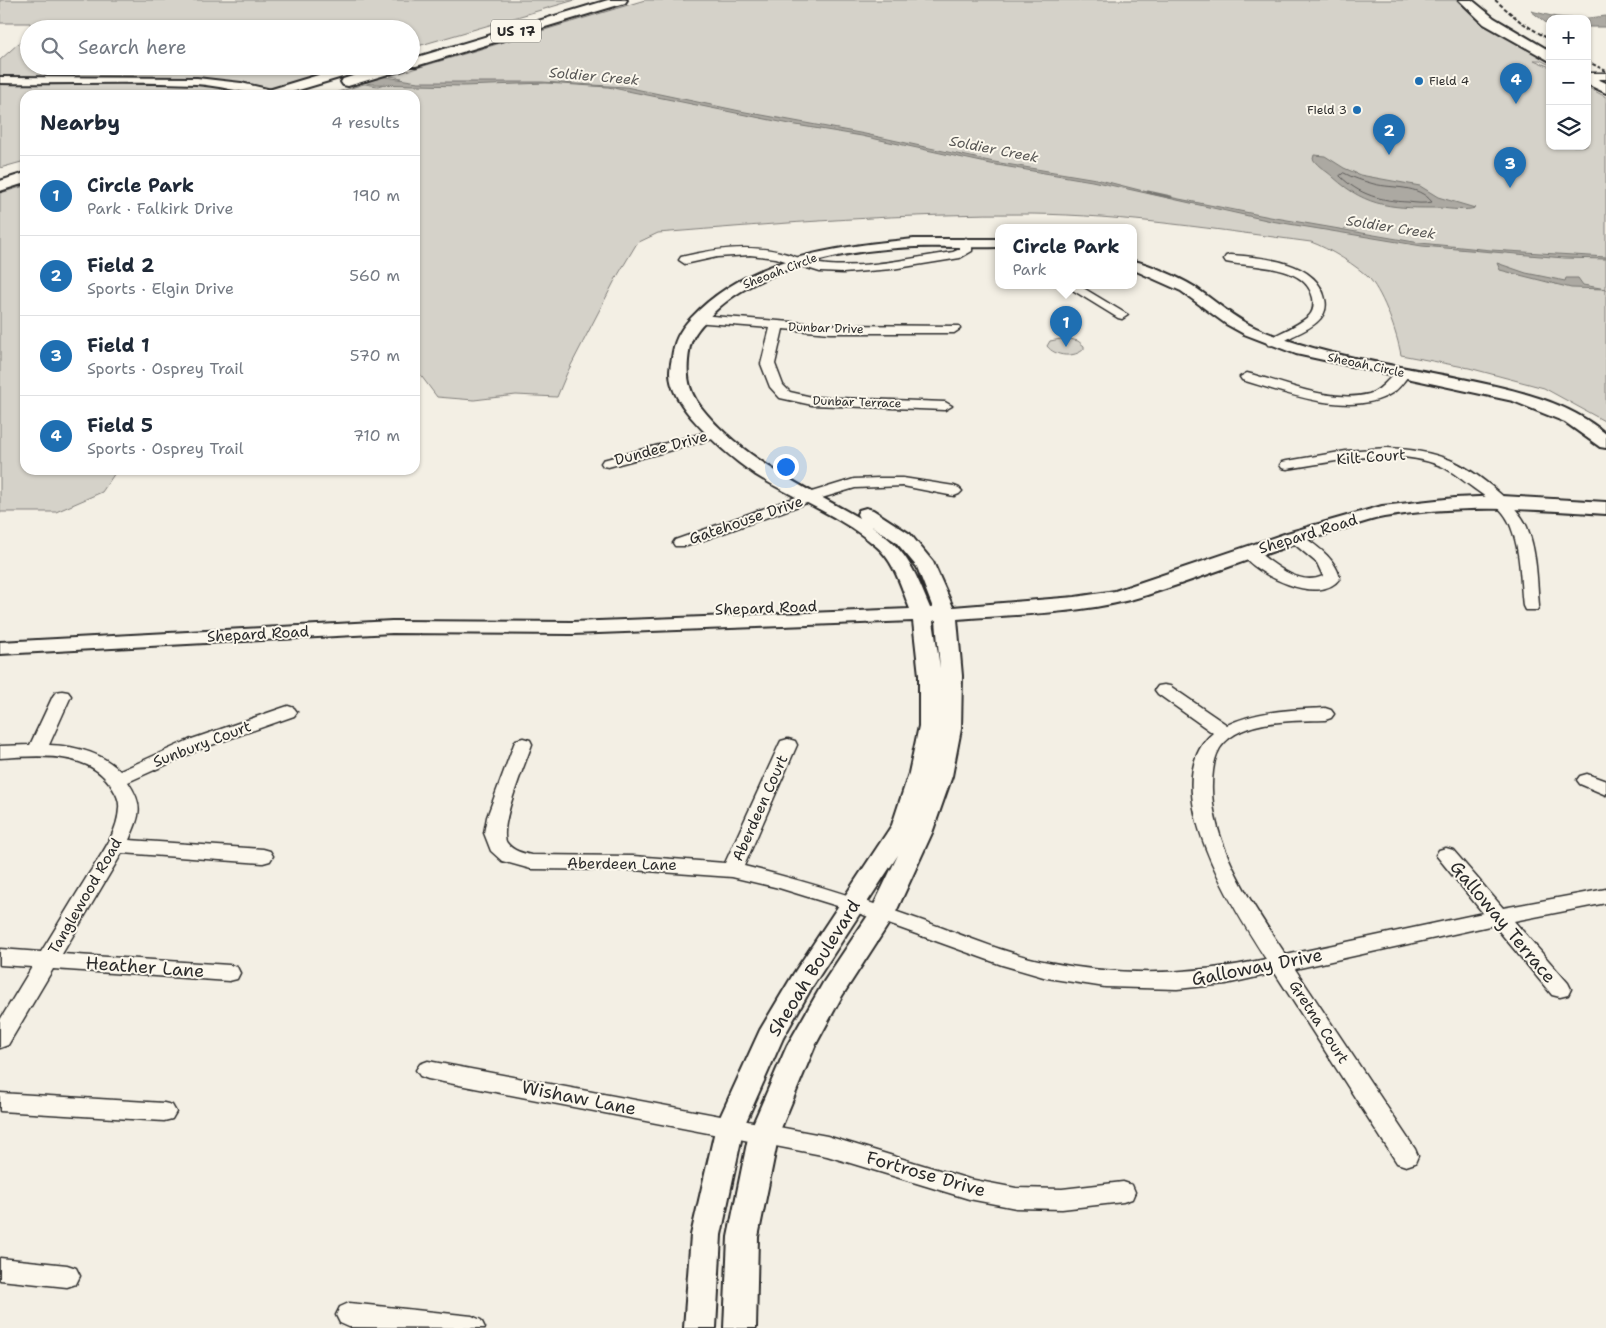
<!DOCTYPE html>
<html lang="en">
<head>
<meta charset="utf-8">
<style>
	:root { --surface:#fff; --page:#f6f6f7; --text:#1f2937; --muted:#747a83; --line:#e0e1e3; --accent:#1f6fb2 }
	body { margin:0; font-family:"Shantell Sans",sans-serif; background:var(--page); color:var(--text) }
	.controls { position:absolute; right:15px; top:15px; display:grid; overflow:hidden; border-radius:10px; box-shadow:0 1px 4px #0004 }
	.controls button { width:45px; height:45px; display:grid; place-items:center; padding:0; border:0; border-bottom:1px solid var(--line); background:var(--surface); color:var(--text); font:25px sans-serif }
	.you { position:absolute; left:785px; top:466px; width:18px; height:18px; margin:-12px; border:4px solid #fff; border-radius:50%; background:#1a73e8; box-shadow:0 0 0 8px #1a73e833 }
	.badge { display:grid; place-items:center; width:32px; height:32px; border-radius:50%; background:var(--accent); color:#fff; font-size:16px; font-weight:700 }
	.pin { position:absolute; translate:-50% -41px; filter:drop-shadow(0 1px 2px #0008) }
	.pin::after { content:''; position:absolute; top:26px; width:18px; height:15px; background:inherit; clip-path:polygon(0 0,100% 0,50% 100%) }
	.popup { position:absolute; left:995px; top:224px; width:142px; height:65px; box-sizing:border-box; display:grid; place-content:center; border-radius:10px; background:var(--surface); filter:drop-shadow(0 1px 4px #0005); font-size:16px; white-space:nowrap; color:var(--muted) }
	.popup b { font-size:19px; color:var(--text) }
	.popup::after { content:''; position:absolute; left:50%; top:100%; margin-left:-10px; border:10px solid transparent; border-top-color:var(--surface) }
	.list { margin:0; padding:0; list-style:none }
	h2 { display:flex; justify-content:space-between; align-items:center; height:65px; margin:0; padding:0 20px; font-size:21px }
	h2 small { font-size:16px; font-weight:400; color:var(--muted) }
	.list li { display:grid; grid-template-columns:32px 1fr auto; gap:15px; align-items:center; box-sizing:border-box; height:80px; padding:0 20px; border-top:1px solid var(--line) }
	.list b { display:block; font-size:19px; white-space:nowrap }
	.list p { margin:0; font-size:16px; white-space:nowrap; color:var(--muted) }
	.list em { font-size:16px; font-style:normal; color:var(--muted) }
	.icon { flex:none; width:28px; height:28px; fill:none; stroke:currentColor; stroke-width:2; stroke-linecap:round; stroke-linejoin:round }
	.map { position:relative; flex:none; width:1606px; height:1328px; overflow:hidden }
	.search { position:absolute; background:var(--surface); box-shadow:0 1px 4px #0004; left:20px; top:20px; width:400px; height:55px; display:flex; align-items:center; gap:12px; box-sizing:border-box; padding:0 18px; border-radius:28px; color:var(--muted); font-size:19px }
	.panel { position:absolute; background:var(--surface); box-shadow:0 1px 4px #0004; left:20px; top:90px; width:400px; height:385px; border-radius:15px }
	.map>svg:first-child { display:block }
	.green { fill:#d5d2c9; stroke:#807e7a }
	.water { fill:#aca9a2; stroke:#787772 }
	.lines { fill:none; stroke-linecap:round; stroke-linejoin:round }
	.shore { stroke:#5f5d5b; stroke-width:1 }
	.stream { stroke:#787772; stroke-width:3 }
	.minor-casing { stroke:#2b2b2b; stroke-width:3 }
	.tertiary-casing { stroke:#2b2b2b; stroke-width:4 }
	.primary-casing { stroke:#2b2b2b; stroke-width:4 }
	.minor { fill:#fbf7ec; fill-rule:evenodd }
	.tertiary { fill:#fbf7ec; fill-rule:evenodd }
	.primary { fill:#fbf7ec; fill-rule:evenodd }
	.rail { stroke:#2b2b2b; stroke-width:2; stroke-dasharray:4 2; stroke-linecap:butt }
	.poi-dot { fill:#1f6fb2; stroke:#fbf7ec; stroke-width:2 }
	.labels { text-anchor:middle; stroke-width:4; stroke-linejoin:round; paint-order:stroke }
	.far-poi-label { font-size:12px; fill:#2b2b2b; stroke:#fbf7ec; text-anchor:start }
	.far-street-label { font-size:12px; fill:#2b2b2b; stroke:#fbf7ec }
	.shield { fill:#fbf7ec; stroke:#696865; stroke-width:1 }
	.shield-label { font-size:14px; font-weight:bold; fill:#2b2b2b }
	.far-water-label { font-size:14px; font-style:italic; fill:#585755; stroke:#fbf7ec }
	.street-label { font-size:15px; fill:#2b2b2b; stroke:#fbf7ec }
	.near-street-label { font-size:18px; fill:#2b2b2b; stroke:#fbf7ec }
</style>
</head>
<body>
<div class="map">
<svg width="1606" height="1328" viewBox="0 0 1606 1328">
	<rect width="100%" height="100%" fill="#f3efe4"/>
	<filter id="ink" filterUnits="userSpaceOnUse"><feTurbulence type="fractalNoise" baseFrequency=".02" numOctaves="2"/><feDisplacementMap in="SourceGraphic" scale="10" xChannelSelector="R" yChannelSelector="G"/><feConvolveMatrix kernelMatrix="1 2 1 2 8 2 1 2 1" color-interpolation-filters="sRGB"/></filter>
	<g filter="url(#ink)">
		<!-- green -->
		<g class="green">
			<polygon points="0,0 575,0 411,48 411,29 31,29 30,23 0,23"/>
			<path d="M645 0H1460L1550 60V65L1540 60H1534L1550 67V146H1587V87L1606 97V422L1544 388 1469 368 1401 355C1397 333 1384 296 1370 279 1358 266 1328 248 1311 242 1219 230 1125 215 1032 214 907 213 782 223 658 233L637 243 615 280 567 373 557 397 516 395 474 400 437 397 419 373 415 371V95H328L364 84 378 86 402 78 390 76Z"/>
			<polygon points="29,34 29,66 348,66 318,72 322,74 250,95 25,95 25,161 0,168 0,60"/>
			<polygon points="25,186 25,470 117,470 102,492 56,512 0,512 0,193"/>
			<path d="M1066 338 1078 341 1084 346V349C1075 358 1055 357 1047 346L1050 341Z"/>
		</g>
		<!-- water -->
		<g class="water">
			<polygon points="1531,11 1556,17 1580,19 1606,16 1606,27 1587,27 1587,19 1550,19 1550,26"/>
			<polygon points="296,66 316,66 418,82 542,82 626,87 740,111 865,134 994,162 1096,179 1159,195 1270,217 1420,243 1491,250 1606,257 1606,259 1564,258 1422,246 1271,221 1092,181 991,164 862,136 790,124 608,87 546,83 463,86 371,84"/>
			<path d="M1314 155 1325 156 1344 168 1360 175 1420 186 1438 197 1475 208C1466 211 1451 209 1440 208 1396 208 1368 209 1333 177 1327 171 1318 167 1313 159Z"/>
			<polygon points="1497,263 1526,273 1565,281 1566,278 1578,278 1583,285 1606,289 1571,288 1500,270"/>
		</g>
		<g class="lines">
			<!-- shore -->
			<path class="shore" d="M1344 173C1353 178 1363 181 1374 184 1393 189 1418 184 1432 202 1424 204 1416 203 1408 202 1382 201 1359 195 1340 176Z"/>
			<!-- stream -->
			<polyline class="stream" points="1148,192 1171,197"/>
			<!-- minor casing -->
			<g class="minor-casing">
				<g id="minor">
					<rect x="1587" y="73" width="19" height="6"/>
					<path d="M966 238 972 242V251L960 258 892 269 843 273 820 272 776 258 750 255 717 257 685 264 679 260 681 257C713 249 747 244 780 252 796 256 811 264 828 265 870 268 912 258 953 252L960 249V242Z"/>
					<path d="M1230 255C1261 257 1317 261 1325 299 1330 319 1308 329 1293 336 1285 340 1277 347 1268 345L1266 342 1268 339C1282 332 1297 326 1309 316 1314 311 1314 305 1313 298 1305 263 1252 268 1226 262L1224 259 1226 256Z"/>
					<polygon points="1066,286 1080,286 1128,315 1122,319 1118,318"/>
					<polygon points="699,315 830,325 959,326 960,329 954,333 830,333 783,329 775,364 783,385 790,392 812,397 945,402 952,406 945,410 812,405 780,398 770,387 761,364 770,328 694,322 693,319 694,316"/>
					<path d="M1403 369 1410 373C1405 380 1399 389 1392 393 1352 419 1284 392 1242 380L1240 377 1247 373C1283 382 1332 404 1369 394 1385 389 1391 372 1403 369Z"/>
					<polygon points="715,430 720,431 722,434 720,437 608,467 603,466 601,463 603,460"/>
					<path d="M1387 448C1409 449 1430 452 1450 460 1473 469 1518 504 1527 527 1537 552 1537 580 1539 606L1537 610H1525L1523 606C1520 580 1521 552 1511 527 1505 509 1487 498 1472 487 1462 480 1452 471 1441 466 1393 446 1336 462 1287 469L1282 468 1280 465 1282 462 1287 461 1346 451Z"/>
					<polygon points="879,478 903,478 954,486 959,488 962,491 959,494 954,496 903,486 855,488 815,500 687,546 675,546 673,543 675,540 805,494 854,479"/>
					<path d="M1294 532 1300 534C1316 546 1335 557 1340 578 1320 607 1256 575 1241 553L1243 550H1255C1274 564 1298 587 1323 576L1317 563 1286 537 1288 534Z"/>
					<path d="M1164 685 1170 686 1227 725C1259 710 1291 710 1325 708L1331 710 1334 714 1331 718 1325 720C1294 721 1247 719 1224 743 1217 750 1214 762 1213 771 1204 836 1252 904 1286 955L1483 913 1436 855 1439 850 1446 848 1453 850 1503 908 1606 889V903L1514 921 1568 983 1571 989 1568 995 1560 997 1552 995 1494 925 1295 969 1415 1149 1418 1156 1415 1163 1406 1166 1397 1163 1275 973 1226 984 1177 989 1105 987 1047 978 1002 965 847 909 779 888 732 877 633 870 531 869 502 861 491 851 484 833 487 817 514 744 516 740 523 738 530 740 532 744C526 762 497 829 507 843 513 851 522 853 531 855L633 856 725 863 779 745 781 741 788 739 795 741 797 745 744 866C807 881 868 901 929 923 968 937 1007 954 1048 962 1121 977 1194 975 1266 959 1235 911 1153 784 1213 733L1158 694 1155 690 1158 686Z"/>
					<path d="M62 691 68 692 71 696 49 745C74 746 101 752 120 771L189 740 282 708 288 706 294 708 297 712 294 716 203 748 128 782C144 806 140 815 129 840L263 849 270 851 273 856 270 861 263 863 122 853 62 954 229 965 237 967 240 973 237 979 229 981 53 969 8 1045 0 1048V1020L32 967 0 965V949L41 952C56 928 70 904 85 880 98 859 118 834 119 808 120 799 115 792 110 784 86 750 36 756 0 758V746L30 745 53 696 56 692Z"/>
					<polygon points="1587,774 1606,781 1606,795 1580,784 1577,780 1580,776"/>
					<polygon points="428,1061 827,1136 969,1179 1016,1188 1062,1189 1123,1182 1132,1185 1135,1192 1132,1199 1123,1202 1062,1209 1016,1208 969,1199 827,1156 428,1079 420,1076 416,1070 420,1064"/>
					<polygon points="0,1093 164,1103 172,1105 176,1112 172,1119 164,1121 0,1111"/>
					<polygon points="0,1258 67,1265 76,1268 80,1276 76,1284 67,1287 0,1280"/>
					<polygon points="349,1303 472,1316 481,1320 485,1328 349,1327 340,1323 336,1315 340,1307"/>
				</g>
			</g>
			<!-- tertiary casing -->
			<g class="tertiary-casing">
				<g id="tertiary">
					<path d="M0 77 197 78 241 83 276 91 278 93 276 95C250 95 223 86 196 84 131 81 65 84 0 83Z"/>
					<path d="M914 239H998V247C971 248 943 246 915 247 852 249 761 266 714 312 702 325 691 334 689 352 686 372 687 389 700 406 740 458 803 486 859 518L857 514 859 510 866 508 873 510 910 534 933 562 953 607 1075 597 1115 591 1287 533 1382 506 1455 498 1502 496 1606 502V514C1532 509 1458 504 1384 517 1368 520 1352 526 1337 531 1273 549 1211 575 1147 595 1087 614 1020 614 957 619L962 676 961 729 952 776 932 833 895 914 842 996 815 1046 779 1133 758 1237 756 1328H724L728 1237 749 1133 787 1046 823 983 871 911 898 855 812 987 783 1038 744 1126 721 1235 716 1328H684L691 1235 716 1126 760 1030 794 973 892 825 909 773 919 726V675L913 621 572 634 392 633 0 654V642L392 621 572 622 910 609C901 587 895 562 876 546 841 516 795 499 756 475 732 459 710 439 691 417 681 405 670 389 670 373 670 368 671 363 672 358 674 341 679 331 691 318 748 257 835 247 914 239ZM869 524 896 542 917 567 933 608H930C913 567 907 550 869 524ZM936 620 940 668 933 621Z"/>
					<path d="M1134 261C1149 264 1180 278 1193 286 1214 300 1233 318 1256 328 1320 356 1391 364 1458 378 1510 389 1565 399 1606 434V448L1600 447 1565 422 1513 401 1296 354 1244 334 1226 324 1181 291 1134 270Z"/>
				</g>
			</g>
			<!-- primary casing -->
			<g class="primary-casing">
				<g id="primary">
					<polygon points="608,0 627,0 625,3 416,66 407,66 411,66 411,59"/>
					<polygon points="1459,0 1472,0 1494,18 1550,51 1550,61 1484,24"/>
					<polygon points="348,66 371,66 369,69 282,95 260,95 262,92"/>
					<polygon points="385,66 407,66 405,69 348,86 343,85 341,82 343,79"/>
					<polygon points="1587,74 1606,83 1606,93 1587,84"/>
					<polygon points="25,173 25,183 0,191 0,181"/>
				</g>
			</g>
			<!-- minor -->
			<use href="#minor" class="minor"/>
			<!-- tertiary -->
			<use href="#tertiary" class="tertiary"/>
			<!-- primary -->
			<use href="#primary" class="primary"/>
			<!-- rail -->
			<g class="rail">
				<polyline points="1495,0 1521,22 1550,40"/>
				<polyline points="1587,61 1606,71"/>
			</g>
		</g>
	</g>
	<!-- markers -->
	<g class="poi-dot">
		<circle cx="1419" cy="81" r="5"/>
		<circle cx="1357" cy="110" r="5"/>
	</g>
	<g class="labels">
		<!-- far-poi labels -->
		<g class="far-poi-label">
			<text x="1429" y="85">Field 4</text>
			<text x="1347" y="114" text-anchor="end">Field 3</text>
		</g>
		<!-- far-street labels -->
		<g class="far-street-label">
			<text transform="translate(780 271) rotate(-21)" y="4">Sheoah Circle</text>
			<text transform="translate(826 328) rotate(2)" y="4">Dunbar Drive</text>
			<text transform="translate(1366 365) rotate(12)" y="4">Sheoah Circle</text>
			<text transform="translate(857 402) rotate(2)" y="4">Dunbar Terrace</text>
		</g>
		<!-- shield labels -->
		<rect class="shield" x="491" y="19.5" width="50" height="23" rx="4"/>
		<g class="shield-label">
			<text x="516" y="36">US 17</text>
		</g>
		<!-- far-water labels -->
		<g class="far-water-label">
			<text transform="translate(594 76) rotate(5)" y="5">Soldier Creek</text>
			<text transform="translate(994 149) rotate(11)" y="5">Soldier Creek</text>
			<text transform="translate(1391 227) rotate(9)" y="5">Soldier Creek</text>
		</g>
		<!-- street labels -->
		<g class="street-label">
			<text transform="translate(661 448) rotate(-15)" y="5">Dundee Drive</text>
			<text transform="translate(1371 457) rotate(-4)" y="5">Kilt Court</text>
			<text transform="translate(746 520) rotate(-19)" y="5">Gatehouse Drive</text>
			<text transform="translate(1308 534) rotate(-17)" y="5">Shepard Road</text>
			<text transform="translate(766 608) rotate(-2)" y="5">Shepard Road</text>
			<text transform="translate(258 634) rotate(-3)" y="5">Shepard Road</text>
			<text transform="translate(202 744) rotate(-21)" y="5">Sunbury Court</text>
			<text transform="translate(760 808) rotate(-66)" y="5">Aberdeen Court</text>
			<text transform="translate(622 864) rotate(1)" y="5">Aberdeen Lane</text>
			<text transform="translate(85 896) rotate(-60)" y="5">Tanglewood Road</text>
			<text transform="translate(1319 1022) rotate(57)" y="5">Gretna Court</text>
		</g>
		<!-- near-street labels -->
		<g class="near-street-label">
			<text transform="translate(1503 922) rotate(50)" y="6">Galloway Terrace</text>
			<text transform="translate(145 967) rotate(4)" y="6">Heather Lane</text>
			<text transform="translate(1257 967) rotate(-11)" y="6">Galloway Drive</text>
			<text transform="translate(814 968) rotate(-58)" y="6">Sheoah Boulevard</text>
			<text transform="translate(579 1098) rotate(11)" y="6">Wishaw Lane</text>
			<text transform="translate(926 1174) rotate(16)" y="6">Fortrose Drive</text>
		</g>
	</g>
</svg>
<div class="controls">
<button>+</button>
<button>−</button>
<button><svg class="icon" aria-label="layers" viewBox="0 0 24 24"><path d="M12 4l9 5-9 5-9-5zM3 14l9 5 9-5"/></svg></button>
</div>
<div class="you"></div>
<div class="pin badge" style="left:1066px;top:347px">1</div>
<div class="popup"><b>Circle Park</b>Park</div>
<div class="pin badge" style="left:1389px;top:155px">2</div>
<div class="pin badge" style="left:1510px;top:188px">3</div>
<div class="pin badge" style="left:1516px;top:104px">4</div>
<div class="search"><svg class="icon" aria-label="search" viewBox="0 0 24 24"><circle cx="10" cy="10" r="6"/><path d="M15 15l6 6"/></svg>Search here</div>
<section class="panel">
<h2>Nearby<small>4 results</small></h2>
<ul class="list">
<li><span class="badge">1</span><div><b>Circle Park</b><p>Park · Falkirk Drive</p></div><em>190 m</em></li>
<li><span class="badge">2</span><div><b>Field 2</b><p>Sports · Elgin Drive</p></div><em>560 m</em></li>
<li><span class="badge">3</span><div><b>Field 1</b><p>Sports · Osprey Trail</p></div><em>570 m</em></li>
<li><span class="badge">4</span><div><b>Field 5</b><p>Sports · Osprey Trail</p></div><em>710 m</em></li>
</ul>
</section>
</div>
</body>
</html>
